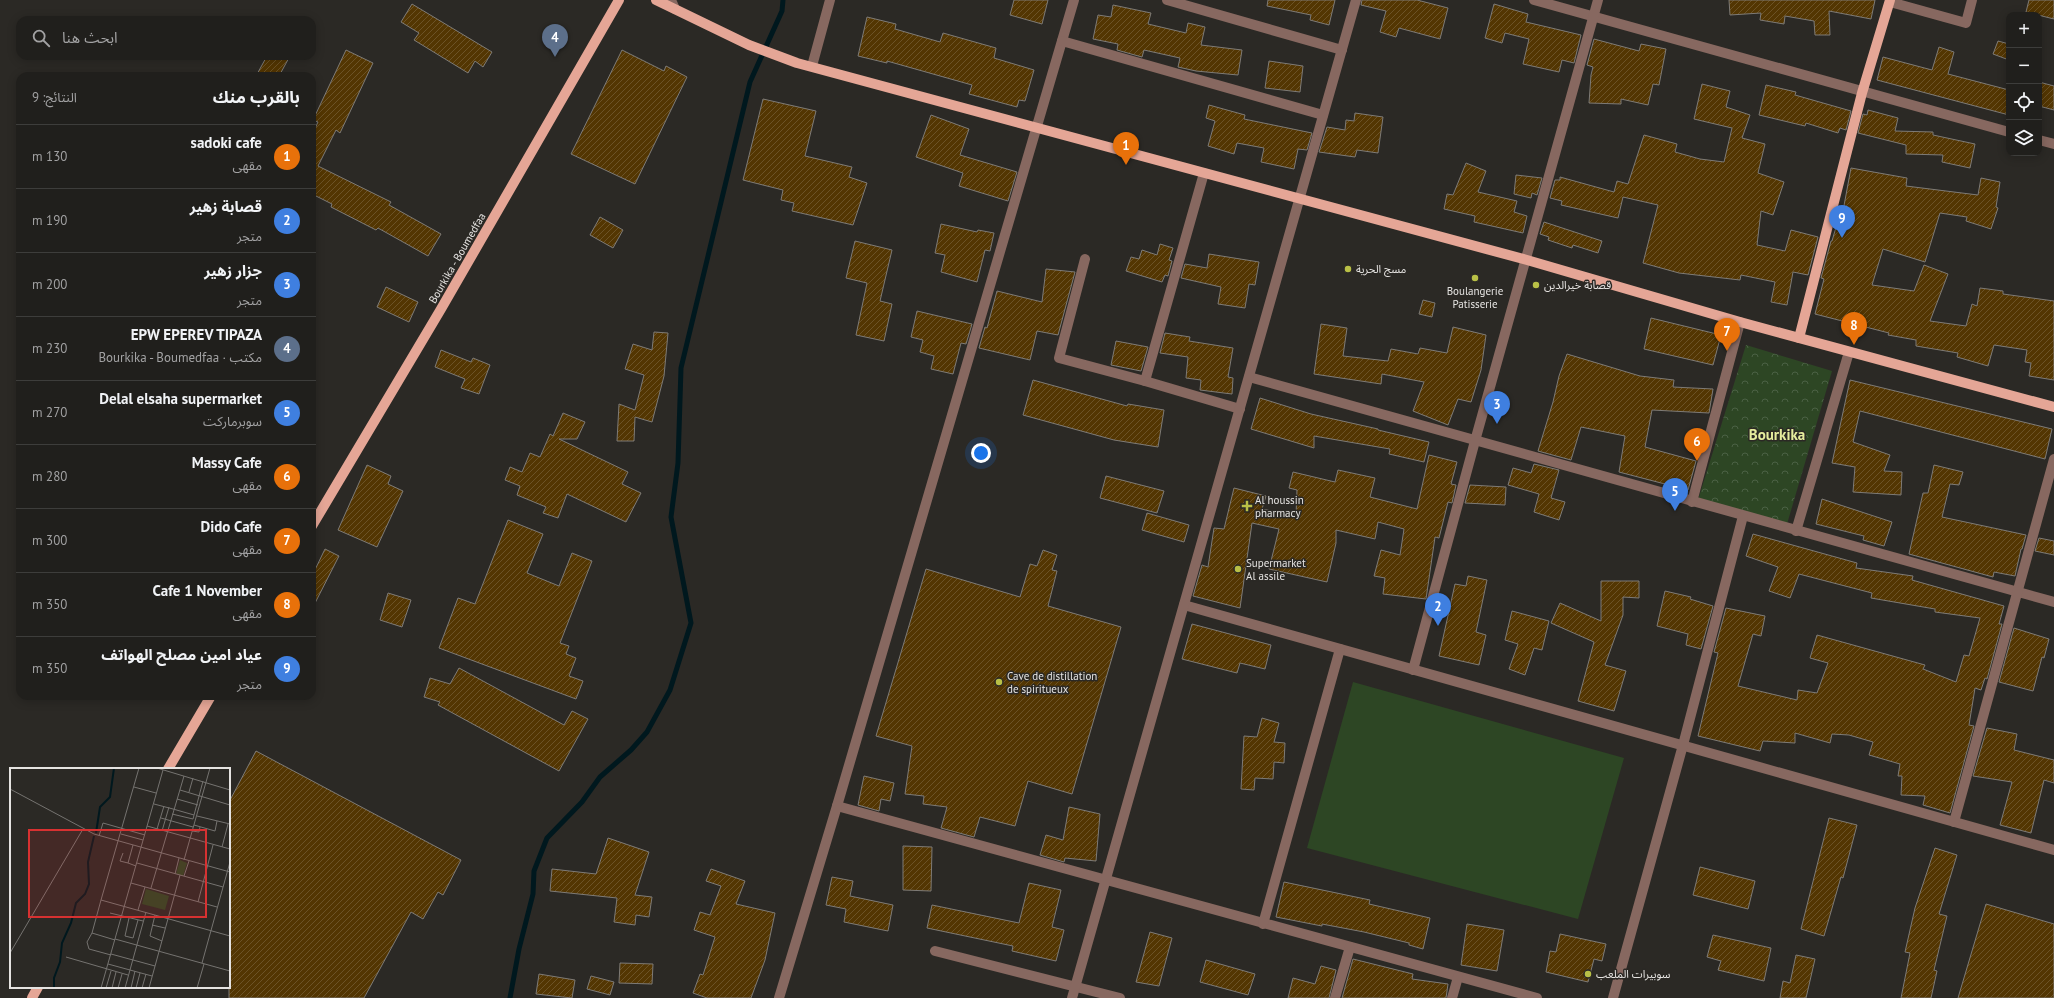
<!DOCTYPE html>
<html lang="ar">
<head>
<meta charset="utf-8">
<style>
	:root { --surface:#201f1c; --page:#282725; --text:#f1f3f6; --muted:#a2a2a3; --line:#3d3d3b; --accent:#ea580c }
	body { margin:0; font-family:"PT Sans","Noto Sans Arabic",sans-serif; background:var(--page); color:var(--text); direction:rtl }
	.controls { position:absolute; right:12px; top:12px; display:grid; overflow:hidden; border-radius:8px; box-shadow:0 2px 10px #0003 }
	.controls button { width:36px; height:36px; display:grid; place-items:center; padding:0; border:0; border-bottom:1px solid var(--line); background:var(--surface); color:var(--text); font:20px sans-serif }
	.you { position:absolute; left:981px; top:453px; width:14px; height:14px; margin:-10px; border:3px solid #fff; border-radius:50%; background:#1a73e8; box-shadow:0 0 0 6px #1a73e833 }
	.badge { display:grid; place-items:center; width:26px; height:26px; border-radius:50%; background:var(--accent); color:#fff; font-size:13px; font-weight:700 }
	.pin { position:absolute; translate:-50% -33px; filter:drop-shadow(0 1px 2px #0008) }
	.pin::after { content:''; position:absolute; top:21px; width:14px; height:12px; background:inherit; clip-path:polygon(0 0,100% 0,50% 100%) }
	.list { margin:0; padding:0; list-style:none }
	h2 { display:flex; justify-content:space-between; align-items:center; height:52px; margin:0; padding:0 16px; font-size:17px }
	h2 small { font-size:13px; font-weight:400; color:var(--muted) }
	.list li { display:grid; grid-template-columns:26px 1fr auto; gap:12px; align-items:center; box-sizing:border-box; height:64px; padding:0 16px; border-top:1px solid var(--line) }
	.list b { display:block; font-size:15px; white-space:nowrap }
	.list p { margin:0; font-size:13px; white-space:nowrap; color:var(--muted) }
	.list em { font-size:13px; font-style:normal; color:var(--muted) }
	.icon { flex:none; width:22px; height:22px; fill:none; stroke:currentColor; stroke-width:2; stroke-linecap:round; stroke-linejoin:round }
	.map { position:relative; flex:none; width:2054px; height:998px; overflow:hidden; direction:ltr }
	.search { position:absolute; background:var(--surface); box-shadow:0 2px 10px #0003; left:16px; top:16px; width:300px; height:44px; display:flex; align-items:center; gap:10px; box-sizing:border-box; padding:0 14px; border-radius:12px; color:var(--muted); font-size:15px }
	.panel { position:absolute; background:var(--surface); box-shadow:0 2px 10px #0003; left:16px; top:72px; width:300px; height:628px; border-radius:12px; direction:rtl }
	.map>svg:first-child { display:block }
	.park { fill:url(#park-crowns) }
	.garden { fill:#2d4624 }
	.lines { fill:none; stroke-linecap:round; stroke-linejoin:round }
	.stream { stroke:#00181e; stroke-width:5 }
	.building { fill:url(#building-hatch); stroke:#7e7b77 }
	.minor { stroke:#876860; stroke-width:10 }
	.major { stroke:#e5a696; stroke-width:10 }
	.poi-dot { fill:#b9c046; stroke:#2b2925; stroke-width:1.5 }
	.labels { text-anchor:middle; stroke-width:3; stroke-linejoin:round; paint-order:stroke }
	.street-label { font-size:11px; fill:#e5e3e1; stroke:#2b2925 }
	.poi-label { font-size:11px; fill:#e5e3e1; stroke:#2b2925; text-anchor:start }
	.district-label { font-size:15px; font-weight:bold; fill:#e5ec9d; stroke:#2b2925 }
	.inset-river { fill:none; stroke:#00181e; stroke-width:2 }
	.inset-road { fill:none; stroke:#757370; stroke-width:1 }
	.view { fill:#d73131; fill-opacity:0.15; stroke:#d73131; stroke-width:2 }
	.inset-edge { fill:none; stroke:#e5e3e1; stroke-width:2 }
</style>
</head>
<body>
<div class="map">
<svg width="2054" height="998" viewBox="0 0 2054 998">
	<defs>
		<pattern id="park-crowns" width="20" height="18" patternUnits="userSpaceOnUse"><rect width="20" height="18" fill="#2d4624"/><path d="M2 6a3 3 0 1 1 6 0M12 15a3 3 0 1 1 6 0" fill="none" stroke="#4b6144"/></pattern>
		<pattern id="building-hatch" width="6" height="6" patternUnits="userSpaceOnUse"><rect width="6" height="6" fill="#533602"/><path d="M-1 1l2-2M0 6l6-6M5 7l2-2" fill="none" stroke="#6c5327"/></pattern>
	</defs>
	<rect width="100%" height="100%" fill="#2b2925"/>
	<!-- park -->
	<polygon class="park" points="1746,345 1832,371 1787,524 1698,500"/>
	<!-- garden -->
	<polygon class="garden" points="1353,682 1624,758 1578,919 1307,848"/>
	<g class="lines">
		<!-- stream -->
		<polyline class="stream" points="510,998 519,949 533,894 534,871 547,838 582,802 600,777 631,750 647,732 670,690 691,623 671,517 678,463 681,368 750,82 782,11 783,0"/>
	</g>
	<!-- building -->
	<g class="building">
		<polygon points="1014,0 1048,0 1042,24 1010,15"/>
		<polygon points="1268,0 1335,0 1329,25 1310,20 1311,15 1267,6"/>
		<polygon points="1362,0 1417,0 1448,8 1440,39 1399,28 1396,37 1380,32 1386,11 1361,5"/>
		<polygon points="1729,0 1875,0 1871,19 1829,11 1830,35 1815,35 1814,21 1785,16 1784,24 1760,20 1761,13 1730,15"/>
		<polygon points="2029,0 2054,0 2054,19 2026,12"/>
		<polygon points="412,4 492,52 483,67 475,61 468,73 414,40 419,33 401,22"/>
		<polygon points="1494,4 1528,14 1526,22 1581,35 1574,63 1562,60 1559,72 1523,64 1529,39 1505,33 1502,43 1485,38"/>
		<polygon points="1113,5 1151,13 1148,24 1186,33 1188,23 1205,27 1201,45 1242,50 1238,75 1196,71 1178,67 1180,58 1144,50 1142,57 1117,50 1118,44 1093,39 1098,15 1111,17"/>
		<polygon points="867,17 896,24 895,29 940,42 943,33 996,48 994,58 1034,70 1025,101 1019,100 1017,107 969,94 972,85 887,61 887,63 858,56"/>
		<polygon points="1594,39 1639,51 1641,44 1666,49 1659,85 1653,84 1648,105 1621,99 1621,104 1589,103 1591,75 1593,67 1587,65"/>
		<polygon points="1998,41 2009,44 2009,60 1993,54"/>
		<polygon points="1939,47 1954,52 1948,74 2009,90 2009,115 1877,80 1883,57 1932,70"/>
		<polygon points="346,50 373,63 340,133 336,130 318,166 391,202 389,205 441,234 428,256 378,228 376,230 331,207 332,204 312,194 312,135 318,122 313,120"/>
		<polygon points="622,50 664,71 666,66 687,77 635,184 571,154"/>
		<polygon points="267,56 290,56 279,76 256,76"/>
		<polygon points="1269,61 1303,66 1300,92 1265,88"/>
		<polygon points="2039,82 2054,86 2054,110 2039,106"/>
		<polygon points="1702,84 1730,91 1726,107 1750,115 1742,138 1765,144 1758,173 1784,182 1773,215 1761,211 1757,245 1785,251 1791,230 1818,237 1808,275 1793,272 1787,305 1771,302 1775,282 1741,275 1740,280 1679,273 1643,263 1658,205 1623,197 1618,218 1561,205 1562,201 1550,198 1555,180 1560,180 1560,177 1614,192 1617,181 1628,184 1644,135 1677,144 1675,152 1700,159 1724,162 1732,128 1694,119"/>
		<polygon points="1766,85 1796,92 1795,95 1851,111 1846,130 1840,128 1838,133 1806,123 1805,126 1759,115"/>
		<polygon points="763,99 816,111 805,156 852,167 849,177 867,183 853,225 792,211 794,203 781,200 783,190 743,180"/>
		<polygon points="1209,105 1245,115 1244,119 1312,133 1307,150 1298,149 1294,169 1261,162 1264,148 1237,143 1234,154 1208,146 1215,121 1206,118"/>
		<polygon points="1868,110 1898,118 1895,131 1933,132 1933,135 1975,144 1970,168 1942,162 1943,155 1906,154 1906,145 1858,133 1863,114 1867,115"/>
		<polygon points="1355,113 1383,117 1378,153 1357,150 1355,157 1319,152 1327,127 1345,130 1346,120 1354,121"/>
		<polygon points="931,115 969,129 960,155 1017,172 1008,201 959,186 963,173 916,157"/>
		<polygon points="1466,163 1486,171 1478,192 1517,201 1514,212 1527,216 1523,233 1474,222 1475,216 1444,209 1447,194 1453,195"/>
		<polygon points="1851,168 1907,178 1906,186 1978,195 1981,178 2000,182 1996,207 1998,208 1991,229 1966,221 1967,217 1940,213 1925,262 1883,249 1872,285 1914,291 1924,265 1948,274 1930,321 1966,326 1972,304 1977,306 1980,288 2003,291 2003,294 2054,301 2054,380 2029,376 2031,363 2025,362 2027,350 1994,345 1988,366 1957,357 1958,353 1916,346 1916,340 1888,335 1889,333 1815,314 1824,279 1821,278 1831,241 1832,241 1841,210 1843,211"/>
		<polygon points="1516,175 1542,178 1537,195 1532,193 1531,198 1514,194"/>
		<polygon points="600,217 623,230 613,248 590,235"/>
		<polygon points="1544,222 1602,241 1598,253 1573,245 1572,248 1548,240 1549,237 1540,234"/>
		<polygon points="941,224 977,232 978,230 994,233 990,251 985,250 977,282 941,272 945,255 935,253"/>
		<polygon points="855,241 892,250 880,301 892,304 884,341 856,335 867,283 846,278"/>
		<polygon points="1160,244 1173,248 1169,260 1172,261 1168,276 1165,275 1162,282 1126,271 1131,257 1139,259 1142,250 1157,255"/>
		<polygon points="1209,254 1259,262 1255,285 1249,284 1245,308 1218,304 1221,287 1181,278 1185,264 1207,268"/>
		<polygon points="1046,269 1075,272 1058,335 1037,331 1030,360 979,348 985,327 987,328 997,291 1042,302"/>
		<polygon points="386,287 418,302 409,322 377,307"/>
		<polygon points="1423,300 1435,303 1432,317 1419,314"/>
		<polygon points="917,311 972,324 966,344 961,343 953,374 931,369 934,356 920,352 923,340 911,337"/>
		<polygon points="1651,318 1721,335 1713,365 1644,349"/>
		<polygon points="1321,324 1347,328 1343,356 1388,361 1391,349 1418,354 1420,348 1447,353 1453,327 1486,335 1481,370 1471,402 1458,399 1448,425 1413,411 1424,382 1382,374 1381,384 1314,374"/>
		<polygon points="654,332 668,333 664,376 652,422 635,417 634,441 617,441 619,404 635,410 644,375 625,369 633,344 652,350"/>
		<polygon points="1165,333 1190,337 1189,341 1233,348 1228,377 1233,378 1232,394 1200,390 1201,380 1186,378 1188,357 1160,353"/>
		<polygon points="1116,341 1148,347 1141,371 1111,365"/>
		<polygon points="441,350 471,362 473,358 490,365 479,394 461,388 465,379 435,367"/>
		<polygon points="1567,354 1640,376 1674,380 1673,387 1713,389 1709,413 1652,410 1645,447 1696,461 1688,490 1619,472 1625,436 1581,427 1571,460 1538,451 1553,402 1559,376"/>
		<polygon points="1033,380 1127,406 1128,404 1164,410 1158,447 1114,440 1023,415"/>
		<polygon points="1850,380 2052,429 2045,459 1860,411 1853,442 1890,455 1884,471 1902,472 1901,495 1853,492 1855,467 1832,463"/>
		<polygon points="1260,398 1311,414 1378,429 1378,430 1429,442 1424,462 1389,454 1390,449 1314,436 1314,448 1251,429"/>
		<polygon points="563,413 585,422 577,439 559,439 628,472 622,484 641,493 626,522 567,494 558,518 543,513 546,507 517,495 520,486 505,480 510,467 522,472 530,453 540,457 550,434 553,436"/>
		<polygon points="1429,455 1457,462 1451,484 1456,485 1452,503 1448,502 1439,538 1435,537 1426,599 1383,594 1385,578 1374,576 1381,550 1400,555 1404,529 1378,522 1375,539 1336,530 1336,543 1327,582 1269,569 1279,529 1252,523 1240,608 1193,596 1202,565 1208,567 1214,528 1224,529 1234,488 1266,496 1262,509 1296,516 1297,490 1289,488 1293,472 1335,482 1338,470 1375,478 1370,497 1417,509"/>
		<polygon points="1534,464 1559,470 1551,498 1565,502 1559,520 1534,512 1539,494 1508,485 1513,468 1531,473"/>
		<polygon points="367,465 391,476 388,484 403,491 377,547 338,530"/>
		<polygon points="1934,465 1963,472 1959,485 1950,484 1942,517 2026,535 2022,549 2021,549 2015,576 1994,572 1993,577 1909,554 1923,493 1928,493"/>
		<polygon points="1106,476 1164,491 1157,513 1100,498"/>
		<polygon points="1470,485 1506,487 1505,505 1465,503"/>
		<polygon points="1822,499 1892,522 1884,546 1863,540 1864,536 1816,524"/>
		<polygon points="1147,513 1189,525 1184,542 1142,530"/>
		<polygon points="508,520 543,534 527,573 559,586 572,553 592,561 560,643 569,646 566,654 576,658 569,676 583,681 576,699 439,648 458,598 475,604"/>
		<polygon points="1753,534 1857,563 1856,568 1913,576 1912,580 2004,606 1999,624 2002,624 1987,679 1985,678 1981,690 1975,688 1969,725 1974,726 1950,813 1923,805 1925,796 1901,795 1902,776 1898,776 1900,764 1869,755 1873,742 1849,735 1832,734 1830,743 1795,733 1795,743 1763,741 1760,751 1698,736 1718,653 1714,652 1726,608 1765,616 1761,636 1753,634 1738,686 1797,700 1798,690 1817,693 1828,663 1810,658 1817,635 1925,665 1923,669 1956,682 1964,655 1969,656 1980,618 1935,612 1935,609 1871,598 1872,593 1799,574 1790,598 1769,591 1778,567 1746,556"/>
		<polygon points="2039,538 2054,541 2054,555 2035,551"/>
		<polygon points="325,549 339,556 312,609 312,576"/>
		<polygon points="1043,550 1057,555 1052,570 1057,571 1048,606 1121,627 1072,794 1028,781 1015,826 980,817 974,837 941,828 947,807 923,804 924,796 905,794 912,746 876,736 926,569 1020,597 1030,564 1037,566"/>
		<polygon points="1468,576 1487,580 1476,632 1486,635 1479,665 1439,656 1455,584 1466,586"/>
		<polygon points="1601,581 1639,581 1639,598 1623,597 1623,615 1605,665 1626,671 1614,711 1578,701 1594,642 1551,623 1560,603 1601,621"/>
		<polygon points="1665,591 1691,597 1690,599 1713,606 1701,649 1686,645 1688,634 1657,626"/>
		<polygon points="388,593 411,600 402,627 380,620"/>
		<polygon points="1512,611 1549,621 1542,650 1534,648 1525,675 1509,669 1518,644 1505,640"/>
		<polygon points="1192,624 1271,645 1265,669 1240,663 1237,673 1182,659"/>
		<polygon points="2014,628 2049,639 2044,658 2042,657 2033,691 1999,682"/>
		<polygon points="459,668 564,725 572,711 588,719 559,771 438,705 440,702 424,697 430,678 450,684"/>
		<polygon points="1262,718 1279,723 1274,742 1285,743 1284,763 1274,762 1273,779 1255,778 1254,790 1241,789 1244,736 1257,737"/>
		<polygon points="1987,728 2017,734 2014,750 2054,760 2054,783 2044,780 2031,833 2000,825 2012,782 1973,776"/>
		<polygon points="256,751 461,860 443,895 438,892 423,919 411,912 364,998 229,998 229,802"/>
		<polygon points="864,776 894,783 890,801 881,799 879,811 858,805"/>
		<polygon points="1069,807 1100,814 1096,861 1065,858 1064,862 1040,855 1046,835 1063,840"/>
		<polygon points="1829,818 1857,825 1843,878 1841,877 1824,936 1801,929"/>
		<polygon points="608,838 649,852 635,895 652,897 649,917 636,915 635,925 614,922 617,898 550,891 552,869 596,874"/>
		<polygon points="903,846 932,847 931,891 903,890"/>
		<polygon points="1935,848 1957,855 1939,914 1947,916 1934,970 1937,971 1931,998 1901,998 1910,953 1905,952 1915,908"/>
		<polygon points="1700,867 1755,881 1748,909 1693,895"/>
		<polygon points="711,869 745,881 736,904 775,913 765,960 751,998 707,998 693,993 700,974 703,975 715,937 694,930 700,912 710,915 721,886 706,881"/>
		<polygon points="832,877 853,881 850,896 893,905 888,931 844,922 846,909 826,905"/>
		<polygon points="1284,882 1370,900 1369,904 1430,918 1423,949 1409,945 1409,943 1364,932 1322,924 1322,926 1276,917"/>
		<polygon points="1029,883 1061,890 1052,927 1064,930 1056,961 1012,951 1013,946 927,928 932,905 1019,923"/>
		<polygon points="1986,904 2054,924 2054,998 1958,998"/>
		<polygon points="1467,924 1504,930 1497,971 1461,965"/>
		<polygon points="1150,932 1172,938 1159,986 1136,982"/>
		<polygon points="1560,934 1606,944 1602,961 1594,959 1588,982 1546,972 1550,951 1556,952"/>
		<polygon points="1713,935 1771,948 1764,981 1718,970 1721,961 1707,957"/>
		<polygon points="1796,955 1815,959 1806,998 1780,998 1783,981 1790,983"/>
		<polygon points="1353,959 1413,974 1412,979 1448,984 1446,998 1342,998"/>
		<polygon points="1206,960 1255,974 1248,995 1200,982"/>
		<polygon points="620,963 653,964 652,984 619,983"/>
		<polygon points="1321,966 1336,970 1329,998 1288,998 1293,978 1315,984"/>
		<polygon points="539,974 575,980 572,998 536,994"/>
		<polygon points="591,976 614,982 610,995 587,989"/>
	</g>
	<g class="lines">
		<!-- minor -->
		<g class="minor">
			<polyline points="671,0 675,9"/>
			<polyline points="1074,0 837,806 1537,998"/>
			<polyline points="1167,0 1342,50"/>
			<polyline points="1534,0 2009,132"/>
			<polyline points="1890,2 1966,23 1972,0"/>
			<polyline points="1062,41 1323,115"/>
			<polyline points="812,66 830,0"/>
			<polyline points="2039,140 2054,144"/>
			<polyline points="1204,173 1145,381 1240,409"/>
			<polyline points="1085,259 1059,358 1145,381"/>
			<polyline points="1249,377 2054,602"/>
			<polyline points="1692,502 1740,322"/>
			<polyline points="1796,531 1849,352"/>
			<polyline points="1184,605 2054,850"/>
			<polyline points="1413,670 1475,441 1598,0"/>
			<polyline points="1954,822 2054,459"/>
			<polyline points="1263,924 1340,649"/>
			<polyline points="935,951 1120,998"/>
			<polyline points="779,998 837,806"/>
			<polyline points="1072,998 1356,0"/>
			<polyline points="1335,998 1350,947"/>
			<polyline points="1452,998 1458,977"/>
			<polyline points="1613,998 1683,745 1743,516"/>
		</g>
		<!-- major -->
		<g class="major">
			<polyline points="656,0 749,45 797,63 1527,260 1740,322 2054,407"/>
			<polyline points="1799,338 1862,93 1890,0"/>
			<polyline points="312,526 441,309 619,0"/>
			<polyline points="168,769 211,696"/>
			<polyline points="32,998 38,987"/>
		</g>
	</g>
	<!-- markers -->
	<g class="poi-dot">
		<circle cx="1348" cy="269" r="4"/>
		<circle cx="1475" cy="278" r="4"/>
		<circle cx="1536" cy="285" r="4"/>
		<path d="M1245 500h4v4h4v4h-4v4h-4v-4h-4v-4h4z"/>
		<circle cx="1238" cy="569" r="4"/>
		<circle cx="999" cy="682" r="4"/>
		<circle cx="1588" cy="974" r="4"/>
	</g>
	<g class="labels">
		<!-- street labels -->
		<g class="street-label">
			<text transform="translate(457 258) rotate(-60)" y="4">Bourkika - Boumedfaa</text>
		</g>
		<!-- poi labels -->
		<g class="poi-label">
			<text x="1356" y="273">مسج الحرية</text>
			<text x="1544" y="289">قصابة خيرالدين</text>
			<text x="1475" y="295" text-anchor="middle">Boulangerie<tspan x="1475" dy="13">Patisserie</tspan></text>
			<text x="1255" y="504">Al houssin<tspan x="1255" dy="13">pharmacy</tspan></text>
			<text x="1246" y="567">Supermarket<tspan x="1246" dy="13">Al assile</tspan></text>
			<text x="1007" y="680">Cave de distillation<tspan x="1007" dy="13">de spiritueux</tspan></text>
			<text x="1596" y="978">سوبيرات الملعب</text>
		</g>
		<!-- district labels -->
		<g class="district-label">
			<text x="1777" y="440">Bourkika</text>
		</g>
	</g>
	<!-- overview -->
	<g transform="translate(10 768)">
		<rect width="220" height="220" fill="#2b2925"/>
		<path d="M170 92 177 95 173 108 166 106Z" fill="#2d4624"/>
		<path d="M136 121 159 128 155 142 132 136Z" fill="#2d4624"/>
		<path class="inset-river" d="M86 65 90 39 100 29 104 0M44 220V210L50 194 52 175 61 155 66 135 75 126 79 116 78 94 84 68"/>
		<path class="inset-road" d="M129 0 91 132 220 168M147 0 220 22M124 19 146 25M0 21 84 66 220 104M170 22 220 37M179 24 183 10M167 31 188 37M144 36 163 41M163 41 184 47M162 46 183 51M187 48 220 56M151 50 183 59M183 51 193 13M184 57 205 63 207 53M137 58 220 81M147 61 154 38M152 63 159 39M182 63 189 64 190 59M111 66 133 72M89 68 93 55 135 67M123 77 118 95 126 98M212 79 218 56M113 85 110 93 118 95M174 92 200 0M127 95 213 119M165 106 169 90M174 108 179 93M121 115 207 139M141 120 174 8M91 132 82 165 105 172M188 134 203 77M128 142 135 119M100 145 133 153M145 147 140 168 152 173M119 150 115 168 123 170 128 152M142 157 155 160M82 165 77 174 79 181 101 187M105 171 220 203M0 185 73 61M101 186 145 198M56 189 118 207M192 195 220 94M98 196 142 208M91 220 153 2M96 220 101 203M102 220 106 204M108 220 112 206M115 220 136 144M121 220 125 203M126 220 130 205M132 220 136 206M139 220 170 107M187 220 194 196"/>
		<path class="view" d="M19 62H196V149H19Z"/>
		<rect width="220" height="220" class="inset-edge"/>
	</g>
</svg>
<div class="controls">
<button>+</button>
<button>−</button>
<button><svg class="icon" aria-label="locate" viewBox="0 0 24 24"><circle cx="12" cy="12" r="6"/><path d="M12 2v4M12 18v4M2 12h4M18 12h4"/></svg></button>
<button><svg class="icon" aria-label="layers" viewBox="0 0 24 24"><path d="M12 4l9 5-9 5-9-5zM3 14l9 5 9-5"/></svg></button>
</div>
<div class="you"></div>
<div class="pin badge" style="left:1126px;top:165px;background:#e8710a">1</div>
<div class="pin badge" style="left:1438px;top:626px;background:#3f7fe0">2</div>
<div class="pin badge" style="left:1497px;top:424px;background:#3f7fe0">3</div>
<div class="pin badge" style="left:555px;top:57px;background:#5c6f8a">4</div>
<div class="pin badge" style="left:1675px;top:511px;background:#3f7fe0">5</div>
<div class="pin badge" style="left:1697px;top:461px;background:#e8710a">6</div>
<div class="pin badge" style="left:1727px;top:351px;background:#e8710a">7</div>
<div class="pin badge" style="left:1854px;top:345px;background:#e8710a">8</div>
<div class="pin badge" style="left:1842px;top:238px;background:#3f7fe0">9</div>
<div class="search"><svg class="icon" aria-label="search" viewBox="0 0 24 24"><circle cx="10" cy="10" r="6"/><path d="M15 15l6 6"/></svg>ابحث هنا</div>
<section class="panel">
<h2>بالقرب منك<small>النتائج: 9</small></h2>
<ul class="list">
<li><span class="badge" style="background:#e8710a">1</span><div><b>sadoki cafe</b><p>مقهى</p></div><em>130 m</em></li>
<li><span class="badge" style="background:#3f7fe0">2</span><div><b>قصابة زهير</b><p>متجر</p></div><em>190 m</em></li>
<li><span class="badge" style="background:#3f7fe0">3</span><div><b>جزار زهير</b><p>متجر</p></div><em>200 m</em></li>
<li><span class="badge" style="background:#5c6f8a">4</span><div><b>EPW EPEREV TIPAZA</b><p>مكتب · Bourkika - Boumedfaa</p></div><em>230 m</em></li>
<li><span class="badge" style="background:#3f7fe0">5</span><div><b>Delal elsaha supermarket</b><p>سوبرماركت</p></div><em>270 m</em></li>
<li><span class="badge" style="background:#e8710a">6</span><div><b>Massy Cafe</b><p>مقهى</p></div><em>280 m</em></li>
<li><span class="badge" style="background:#e8710a">7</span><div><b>Dido Cafe</b><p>مقهى</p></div><em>300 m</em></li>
<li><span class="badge" style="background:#e8710a">8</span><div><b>Cafe 1 November</b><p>مقهى</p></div><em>350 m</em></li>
<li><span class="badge" style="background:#3f7fe0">9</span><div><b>عياد امين مصلح الهواتف</b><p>متجر</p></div><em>350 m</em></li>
</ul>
</section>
</div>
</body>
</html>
